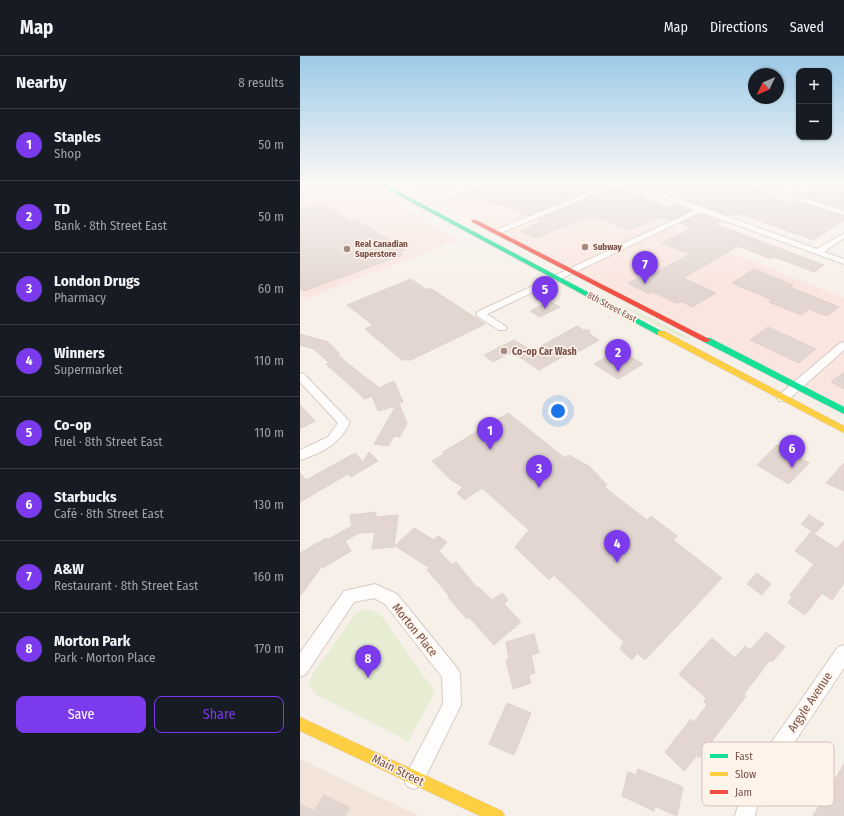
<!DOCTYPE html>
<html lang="en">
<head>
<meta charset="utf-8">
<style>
	:root { --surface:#171b24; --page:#242831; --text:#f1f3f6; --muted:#9ea1a6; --line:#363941; --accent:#7c3aed }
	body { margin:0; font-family:"Fira Sans Condensed",sans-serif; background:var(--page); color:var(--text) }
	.controls { position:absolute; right:12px; top:12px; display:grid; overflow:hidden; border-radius:8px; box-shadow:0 1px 3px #0004 }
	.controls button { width:36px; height:36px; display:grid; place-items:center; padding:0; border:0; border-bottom:1px solid var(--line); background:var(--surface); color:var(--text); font:20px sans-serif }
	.compass { position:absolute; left:448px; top:12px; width:36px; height:36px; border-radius:50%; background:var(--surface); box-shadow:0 1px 3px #0004; rotate:226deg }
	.you { position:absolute; left:258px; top:355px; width:14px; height:14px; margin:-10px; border:3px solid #fff; border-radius:50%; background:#1a73e8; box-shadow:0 0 0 6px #1a73e833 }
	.badge { display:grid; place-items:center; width:26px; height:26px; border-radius:50%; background:var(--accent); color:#fff; font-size:13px; font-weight:700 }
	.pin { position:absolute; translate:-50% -33px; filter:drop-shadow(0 1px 2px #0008) }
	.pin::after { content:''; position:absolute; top:21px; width:14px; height:12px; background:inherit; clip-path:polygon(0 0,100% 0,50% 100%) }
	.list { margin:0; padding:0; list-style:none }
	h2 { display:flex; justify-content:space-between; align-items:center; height:52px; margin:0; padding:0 16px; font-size:17px }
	h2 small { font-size:13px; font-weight:400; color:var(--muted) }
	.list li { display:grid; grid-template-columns:26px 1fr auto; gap:12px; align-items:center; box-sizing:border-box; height:72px; padding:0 16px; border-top:1px solid var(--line) }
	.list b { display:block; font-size:15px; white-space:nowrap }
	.list p { margin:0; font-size:13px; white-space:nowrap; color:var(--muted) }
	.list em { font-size:13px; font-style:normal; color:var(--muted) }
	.actions { display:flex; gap:8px; padding:12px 16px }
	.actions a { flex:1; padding:9px 0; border:1px solid var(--accent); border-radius:8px; text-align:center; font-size:14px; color:var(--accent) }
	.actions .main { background:var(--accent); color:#fff }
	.map { position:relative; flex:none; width:544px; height:760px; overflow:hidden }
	header { display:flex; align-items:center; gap:24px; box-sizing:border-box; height:56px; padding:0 20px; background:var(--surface); border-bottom:1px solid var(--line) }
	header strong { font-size:19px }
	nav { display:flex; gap:22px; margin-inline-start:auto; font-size:14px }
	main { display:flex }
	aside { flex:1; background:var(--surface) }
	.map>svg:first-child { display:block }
	.residential { fill:#f3e4d9 }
	.commercial { fill:#fae5df }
	.green { fill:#e6edd3 }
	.building { fill:#e3d6d1; stroke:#e0d1cb }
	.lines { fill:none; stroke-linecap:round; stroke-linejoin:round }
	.street-casing { stroke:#d5cbc6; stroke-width:2 }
	.fast-casing { stroke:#d8ccc7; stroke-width:1 }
	.slow-casing { stroke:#d8ccc7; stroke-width:1 }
	.jam-casing { stroke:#d8ccc7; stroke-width:1 }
	.street { fill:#fefdfc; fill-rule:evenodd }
	.fast { fill:#16e098; fill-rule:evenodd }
	.slow { fill:#ffcf43; fill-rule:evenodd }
	.jam { fill:#f24e42; fill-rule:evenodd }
	.poi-dot { fill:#a38980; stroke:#fff3ea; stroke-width:1.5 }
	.labels { text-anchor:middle; stroke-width:3; stroke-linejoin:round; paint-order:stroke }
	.far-poi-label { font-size:9px; font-weight:bold; fill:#765148; stroke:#fff3ea; text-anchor:start }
	.far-street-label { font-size:9px; fill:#765148; stroke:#fff3ea }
	.poi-label { font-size:10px; font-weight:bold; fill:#765148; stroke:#fff3ea; text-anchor:start }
	.near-street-label { font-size:12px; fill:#765148; stroke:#fff3ea }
	.key { fill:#fff3ea; stroke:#d6c2b9; stroke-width:1 }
	.key-label { font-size:11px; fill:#765148 }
</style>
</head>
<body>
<header>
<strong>Map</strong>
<nav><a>Map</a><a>Directions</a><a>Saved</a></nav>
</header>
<main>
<aside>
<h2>Nearby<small>8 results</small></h2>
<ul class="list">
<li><span class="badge">1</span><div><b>Staples</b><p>Shop</p></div><em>50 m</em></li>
<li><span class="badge">2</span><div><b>TD</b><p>Bank · 8th Street East</p></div><em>50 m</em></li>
<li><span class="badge">3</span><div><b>London Drugs</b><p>Pharmacy</p></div><em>60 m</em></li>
<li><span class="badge">4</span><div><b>Winners</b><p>Supermarket</p></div><em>110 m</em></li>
<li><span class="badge">5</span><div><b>Co-op</b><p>Fuel · 8th Street East</p></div><em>110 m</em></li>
<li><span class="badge">6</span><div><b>Starbucks</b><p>Café · 8th Street East</p></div><em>130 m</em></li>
<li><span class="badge">7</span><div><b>A&amp;W</b><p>Restaurant · 8th Street East</p></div><em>160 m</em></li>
<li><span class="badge">8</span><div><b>Morton Park</b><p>Park · Morton Place</p></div><em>170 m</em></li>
</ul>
<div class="actions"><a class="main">Save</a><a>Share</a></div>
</aside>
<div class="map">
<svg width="544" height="760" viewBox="0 0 544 760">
	<rect width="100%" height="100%" fill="#f7f0e9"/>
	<!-- residential -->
	<polygon class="residential" points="0,703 119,760 0,760"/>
	<!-- commercial -->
	<g class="commercial">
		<polygon points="0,128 63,128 158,184 4,243 0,240"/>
		<polygon points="114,128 168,128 138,139 134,138"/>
		<polygon points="182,128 260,128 544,242 544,355 132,144"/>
	</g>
	<!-- green -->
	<g class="green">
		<polygon points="320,249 347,260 390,282 389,284 365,274"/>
		<polygon points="67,553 80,558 135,636 108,685 17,639 8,628 14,616 56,557"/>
	</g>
	<!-- building -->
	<g class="building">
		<polygon points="185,128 194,128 195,134 212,128 304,128 228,160 201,147 195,149 167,136"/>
		<polygon points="361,128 448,128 467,136 462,138 489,147 495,145 544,160 544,164 514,184 437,157 430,160 384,143 391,141 360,130"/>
		<polygon points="525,128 544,128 536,133 544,136 544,153 502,141"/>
		<polygon points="315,131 367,151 375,148 391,154 371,164 360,162 330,174 292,159 236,182 220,175 242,166 237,164"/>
		<polygon points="22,147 52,166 58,165 105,194 99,196 102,199 4,235 0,232 0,154"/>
		<polygon points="401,158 421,165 415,168 524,209 514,216 475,201 471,203 438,190 383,222 416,237 392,251 383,246 376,247 353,236 349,238 328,227 342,220 346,222 390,198 361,187 392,172 381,167"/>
		<polygon points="454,213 493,229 490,231 539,251 527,260 509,253 501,259 469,246 472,244 432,227"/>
		<polygon points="111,223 127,234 130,232 185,268 111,304 102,304 65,273 73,269 47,249"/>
		<polygon points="249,245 260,251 240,261 230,255"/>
		<polygon points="277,270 283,274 289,274 290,278 299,284 280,295 276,293 239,314 212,296 193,306 184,299 214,284 232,295"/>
		<polygon points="468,271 516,293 499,307 450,284"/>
		<polygon points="0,278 28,286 40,298 37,299 79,332 94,325 103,346 99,347 107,367 100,381 94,380 88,390 74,388 96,350 78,355 72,340 65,343 26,308 29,307 14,293 0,289"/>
		<polygon points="319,294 343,308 318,323 294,308"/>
		<polygon points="544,316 544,333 531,326"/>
		<polygon points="0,349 15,365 0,373"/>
		<polygon points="208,357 265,402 269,399 290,411 307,429 304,431 347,464 351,460 377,480 373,484 422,522 345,604 337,597 332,604 320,593 324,586 254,519 249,524 215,491 229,474 182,432 164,444 157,437 163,431 151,424 132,405 144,398 143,396"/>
		<polygon points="477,389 509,407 489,428 457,409"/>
		<polygon points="69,396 78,405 51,421 48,418 0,446 0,417 6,424 55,397 63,406"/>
		<polygon points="544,407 544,435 526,427"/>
		<polygon points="76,456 76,461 98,459 94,491 72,493 75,476 59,477 45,485 51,495 23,512 22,510 0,540 0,497 26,482 27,484 52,470 50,459"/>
		<polygon points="509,459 524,468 515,477 501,468"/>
		<polygon points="114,472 134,484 138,480 146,485 147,486 139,495 152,509 156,506 177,532 179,531 192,544 202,537 208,544 204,548 221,566 194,589 169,561 167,563 148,541 149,540 146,536 127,514 130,512 95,490"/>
		<polygon points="511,476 537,493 544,484 544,527 532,544 522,537 505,559 488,547 492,541 490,539 514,508 495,495"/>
		<polygon points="457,517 471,528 462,539 447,528"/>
		<polygon points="466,576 485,591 472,606 470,604 444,638 446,640 399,702 397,699 384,715 365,696 391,663 394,666 407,649 404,646 406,642 379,618 412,582 435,602 445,590 450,594"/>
		<polygon points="234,578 239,597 231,599 235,617 229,619 231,627 213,633 206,604 209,603 206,586"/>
		<polygon points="207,647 231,657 214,699 189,688"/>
		<polygon points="544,708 544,760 513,760"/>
		<polygon points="338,713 383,731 377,760 354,750 354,755 322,740 328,716 336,719"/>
		<polygon points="24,739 50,752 45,760 0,760 0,748 14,755"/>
	</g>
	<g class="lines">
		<!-- street casing -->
		<g class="street-casing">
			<g id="street">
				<polygon points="173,128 184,128 121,150 116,149"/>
				<polygon points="309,128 319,128 198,178 191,176"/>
				<polygon points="328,128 338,128 517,193 544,177 544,182 524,196 544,203 544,208 401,156 187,258 205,270 207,272 205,274 199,274 177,260 177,256 395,154"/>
				<polygon points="449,128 460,128 483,136 497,128 506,128 489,138 544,155 544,159"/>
				<polygon points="544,286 544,294 487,345 479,345 477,342 479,339 540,287"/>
				<path d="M0 317 4 318 50 366C40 388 22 397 0 404V394L28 381 38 367 0 326Z"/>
				<polygon points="75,528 97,538 157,612 160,618 161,649 121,730 114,733 107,730 104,723 143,648 142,621 85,548 74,542 54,546 6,618 0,621 0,597 44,535"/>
				<polygon points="544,589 544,612 476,714 458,746 455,760 435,760 442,736 462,700 538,591"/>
			</g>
		</g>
		<!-- fast casing -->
		<g class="fast-casing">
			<g id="fast">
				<polygon points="78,128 84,128 365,277 364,279 358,279"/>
				<polygon points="404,282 410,282 544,351 544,358 404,286"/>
			</g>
		</g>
		<!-- slow casing -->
		<g class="slow-casing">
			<g id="slow">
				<polygon points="358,275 364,275 544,370 544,377 358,279"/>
				<polygon points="0,661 202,755 205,760 180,760 0,675"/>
			</g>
		</g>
		<!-- jam casing -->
		<g class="jam-casing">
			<polygon id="jam" points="172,164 176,164 411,284 407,286 404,286 172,166"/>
		</g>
		<!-- street -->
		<use href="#street" class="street"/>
		<!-- fast -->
		<use href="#fast" class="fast"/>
		<!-- slow -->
		<use href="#slow" class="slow"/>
		<!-- jam -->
		<use href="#jam" class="jam"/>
	</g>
	<!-- sky -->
	<linearGradient id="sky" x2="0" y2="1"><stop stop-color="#9ccae8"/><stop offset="0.54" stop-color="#fbf8f5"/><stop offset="1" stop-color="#fbf8f5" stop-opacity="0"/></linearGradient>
	<rect width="544" height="235" fill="url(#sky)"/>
	<!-- markers -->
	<g class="poi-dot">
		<circle cx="285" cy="191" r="4"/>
		<circle cx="47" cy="193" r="4"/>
		<circle cx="204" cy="295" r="4"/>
	</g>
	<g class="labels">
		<!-- far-poi labels -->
		<g class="far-poi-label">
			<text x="55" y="191">Real Canadian<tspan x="55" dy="10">Superstore</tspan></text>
			<text x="293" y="194">Subway</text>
		</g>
		<!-- far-street labels -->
		<g class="far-street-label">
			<text transform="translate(312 251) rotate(28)" y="3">8th Street East</text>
		</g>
		<!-- poi labels -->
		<g class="poi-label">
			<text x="212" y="299">Co-op Car Wash</text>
		</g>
		<!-- near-street labels -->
		<g class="near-street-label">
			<text transform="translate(115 574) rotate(51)" y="4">Morton Place</text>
			<text transform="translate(510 646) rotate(-56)" y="4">Argyle Avenue</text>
			<text transform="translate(98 714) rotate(26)" y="4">Main Street</text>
		</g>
	</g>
	<!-- legend -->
	<rect x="402" y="686" width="132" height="64" rx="6" class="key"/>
	<rect x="410" y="698" width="18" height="4" fill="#16e098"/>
	<rect x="410" y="716" width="18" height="4" fill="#ffcf43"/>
	<rect x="410" y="734" width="18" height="4" fill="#f24e42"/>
	<g class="key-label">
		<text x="435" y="704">Fast</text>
		<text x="435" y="722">Slow</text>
		<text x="435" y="740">Jam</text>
	</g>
</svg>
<div class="controls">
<button>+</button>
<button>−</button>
</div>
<svg class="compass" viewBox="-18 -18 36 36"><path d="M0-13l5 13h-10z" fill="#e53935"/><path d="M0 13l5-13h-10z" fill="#9ea1a6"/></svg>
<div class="you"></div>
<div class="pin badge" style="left:190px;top:394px">1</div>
<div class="pin badge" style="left:318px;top:316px">2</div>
<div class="pin badge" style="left:239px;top:432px">3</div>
<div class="pin badge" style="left:317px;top:507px">4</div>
<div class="pin badge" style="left:245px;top:253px">5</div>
<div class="pin badge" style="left:492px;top:412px">6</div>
<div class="pin badge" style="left:345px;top:228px">7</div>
<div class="pin badge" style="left:68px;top:622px">8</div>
</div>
</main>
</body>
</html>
